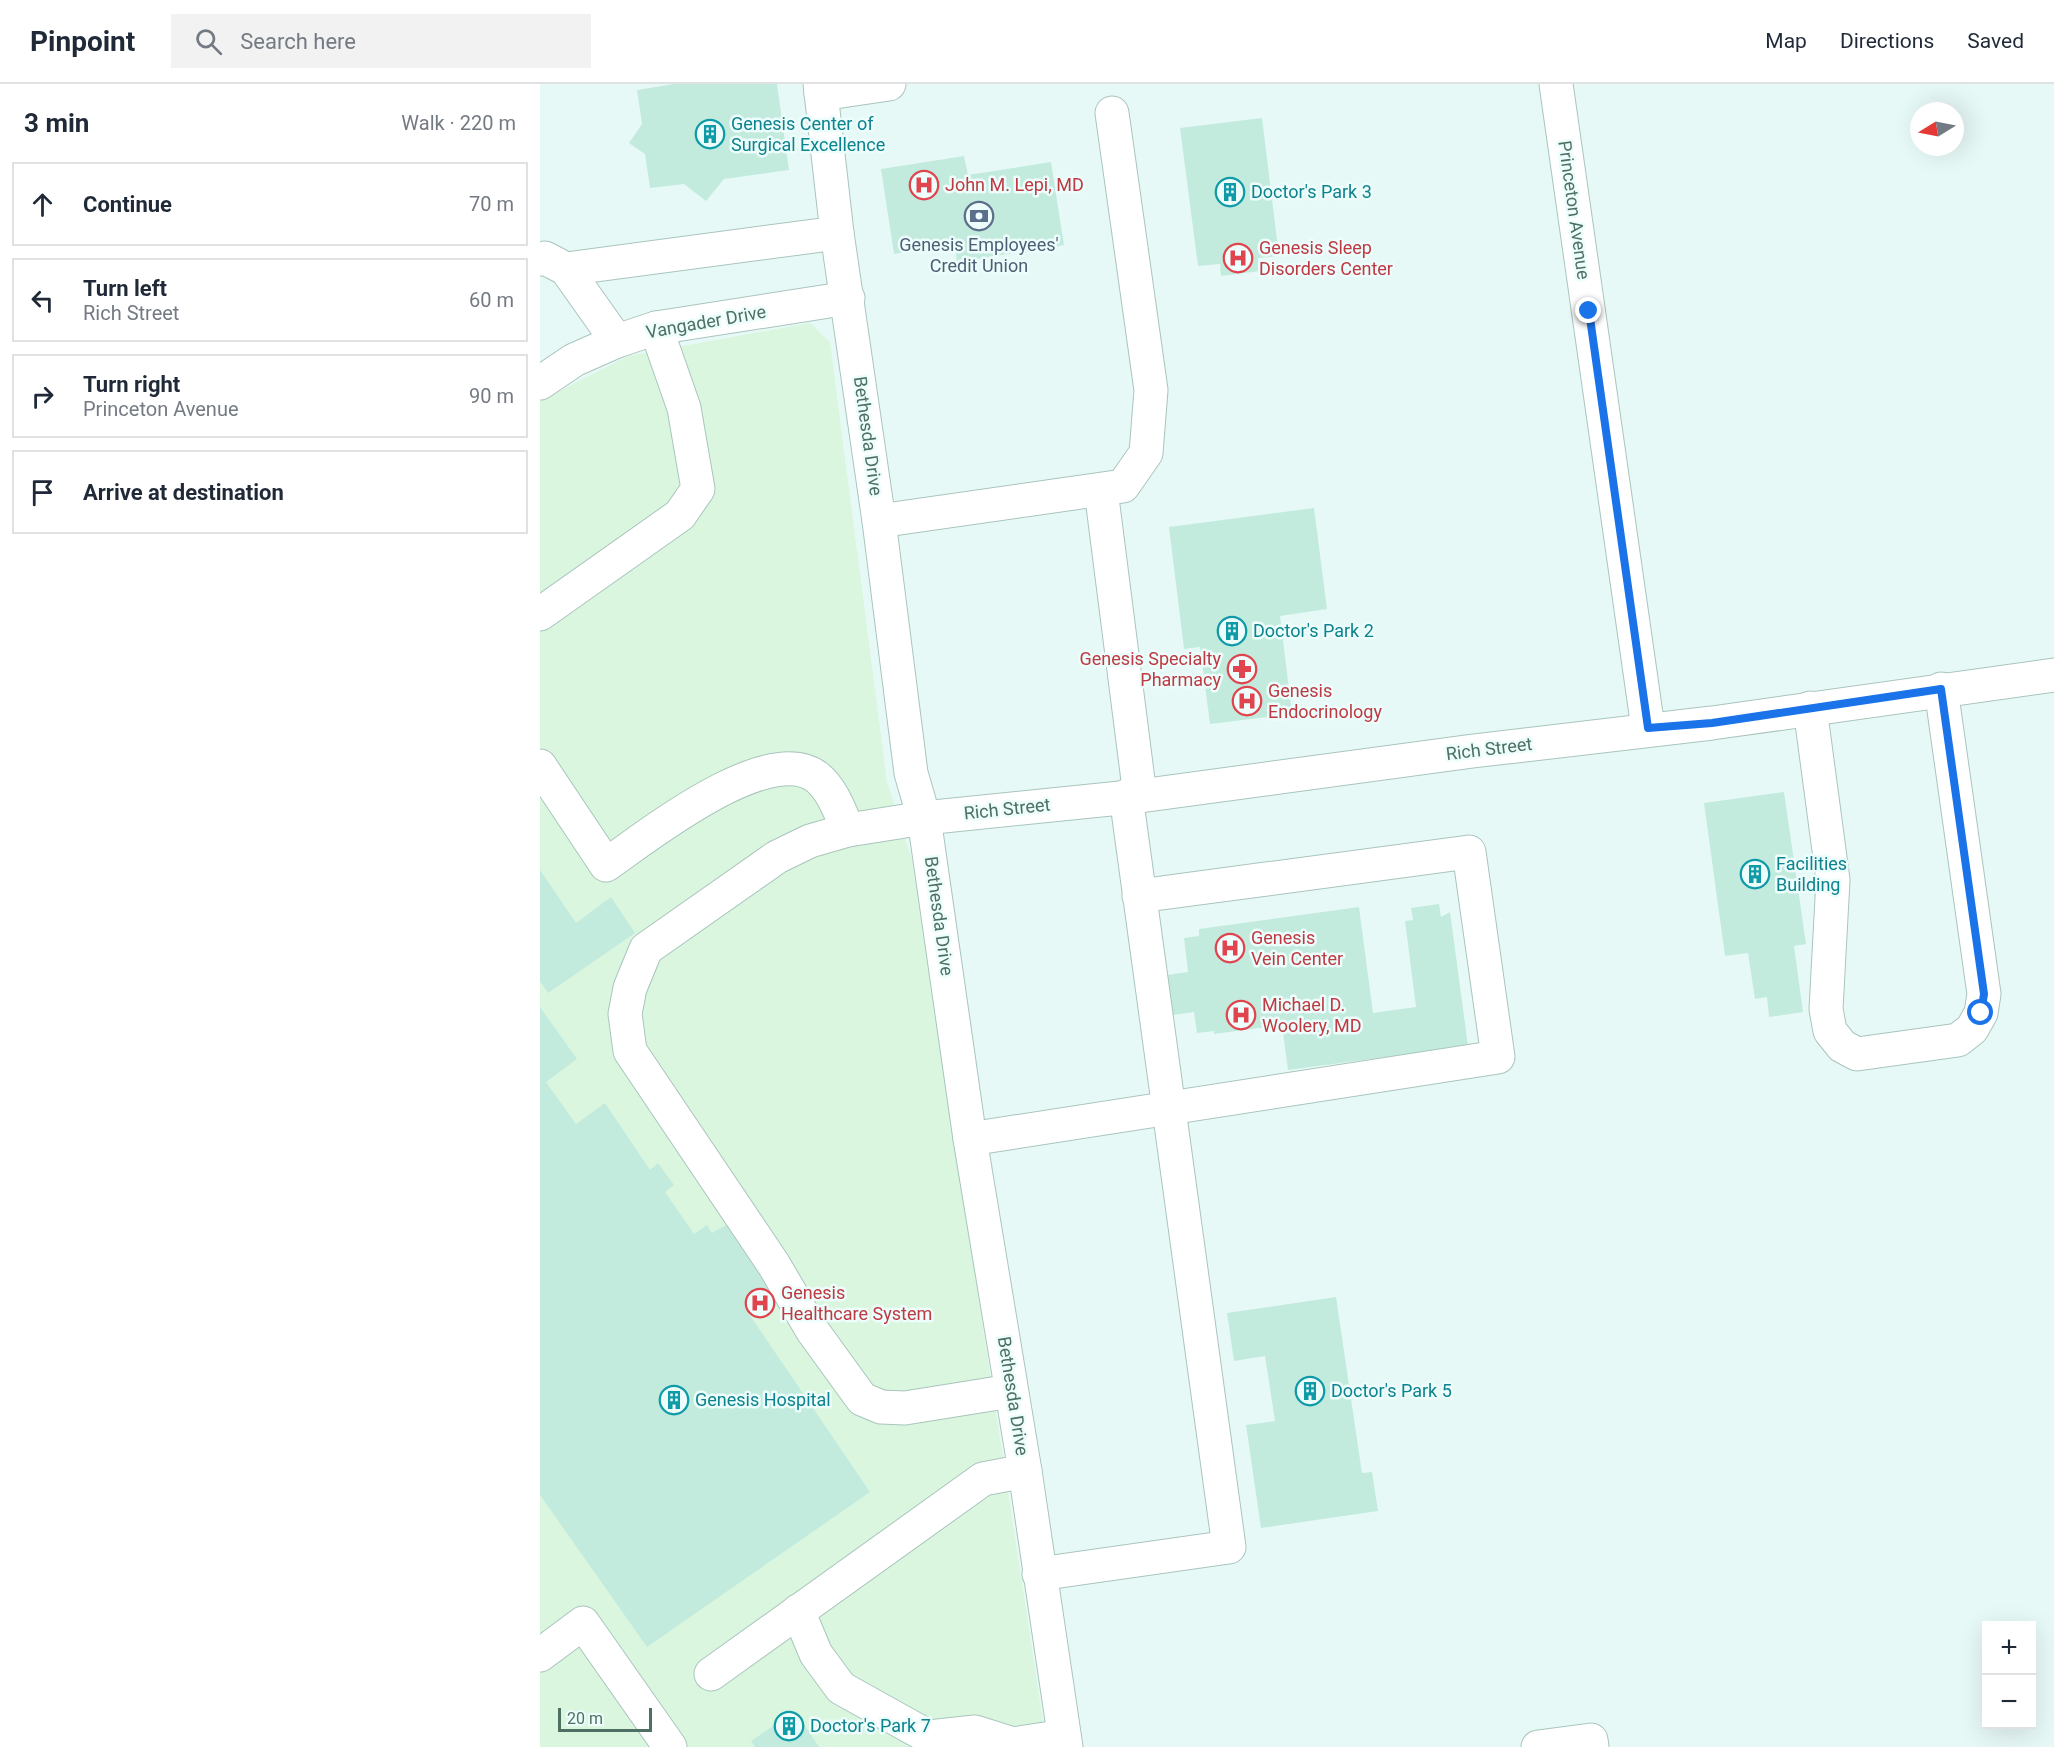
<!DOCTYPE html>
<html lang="en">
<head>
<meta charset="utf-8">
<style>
	:root { --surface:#fff; --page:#f2f2f3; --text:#1f2937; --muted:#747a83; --line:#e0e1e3 }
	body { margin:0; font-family:Roboto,sans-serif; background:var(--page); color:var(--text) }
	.controls { position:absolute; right:18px; bottom:18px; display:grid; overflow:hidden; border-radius:0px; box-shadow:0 6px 24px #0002 }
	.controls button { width:54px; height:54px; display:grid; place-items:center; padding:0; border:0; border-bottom:2px solid var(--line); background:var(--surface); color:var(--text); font:30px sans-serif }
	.compass { position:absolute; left:1370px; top:18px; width:54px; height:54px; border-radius:50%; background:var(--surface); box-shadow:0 6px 24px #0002; rotate:260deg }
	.scale { position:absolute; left:18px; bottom:15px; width:94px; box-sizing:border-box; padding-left:6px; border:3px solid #4e7063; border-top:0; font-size:16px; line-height:21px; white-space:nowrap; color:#4e7063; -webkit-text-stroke:4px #ecfdfb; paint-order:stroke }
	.stop { position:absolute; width:18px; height:18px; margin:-14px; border:4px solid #1a73e8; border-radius:50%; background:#fff }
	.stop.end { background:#1a73e8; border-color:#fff; box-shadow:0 2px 6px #0008 }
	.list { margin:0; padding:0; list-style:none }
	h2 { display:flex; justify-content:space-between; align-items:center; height:78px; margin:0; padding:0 24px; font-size:26px }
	h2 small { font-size:20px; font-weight:400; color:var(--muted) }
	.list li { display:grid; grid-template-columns:39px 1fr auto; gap:18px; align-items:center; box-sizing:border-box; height:84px; margin:0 12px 12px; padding:0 12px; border:2px solid var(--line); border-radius:0px }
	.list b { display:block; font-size:22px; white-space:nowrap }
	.list p { margin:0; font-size:20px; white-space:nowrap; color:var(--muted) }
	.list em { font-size:20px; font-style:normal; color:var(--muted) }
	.icon { flex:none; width:33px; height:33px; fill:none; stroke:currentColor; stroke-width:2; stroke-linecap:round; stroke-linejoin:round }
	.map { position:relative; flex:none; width:1514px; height:1663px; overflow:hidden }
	header { display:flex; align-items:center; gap:36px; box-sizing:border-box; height:84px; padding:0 30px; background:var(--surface); border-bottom:2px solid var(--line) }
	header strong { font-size:28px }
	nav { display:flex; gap:33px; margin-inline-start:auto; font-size:21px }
	.search { width:420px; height:54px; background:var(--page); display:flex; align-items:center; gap:15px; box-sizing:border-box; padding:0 21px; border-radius:0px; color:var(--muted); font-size:22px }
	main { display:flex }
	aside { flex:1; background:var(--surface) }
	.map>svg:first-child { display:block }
	.medical { fill:#dbf6df }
	.building { fill:#c2ebde }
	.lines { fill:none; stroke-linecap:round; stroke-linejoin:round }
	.minor-casing { stroke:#a9c5bd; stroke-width:35 }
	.minor { stroke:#fff; stroke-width:33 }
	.route { stroke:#1a73e8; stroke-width:8 }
	.labels { text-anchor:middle; stroke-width:5; stroke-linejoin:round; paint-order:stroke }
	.culture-label { font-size:18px; fill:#0d838f; stroke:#ecfdfb; text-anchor:start }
	.health-label { font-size:18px; fill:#be3a42; stroke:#ecfdfb; text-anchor:start }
	.street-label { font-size:18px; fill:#4e7063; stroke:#ecfdfb }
	.service-label { font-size:18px; fill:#4e5e75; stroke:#ecfdfb }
</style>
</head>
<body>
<header>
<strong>Pinpoint</strong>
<div class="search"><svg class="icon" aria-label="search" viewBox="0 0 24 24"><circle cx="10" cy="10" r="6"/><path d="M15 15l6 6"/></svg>Search here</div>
<nav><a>Map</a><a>Directions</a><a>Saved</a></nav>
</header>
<main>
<aside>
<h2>3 min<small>Walk · 220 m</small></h2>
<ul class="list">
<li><svg class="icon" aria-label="ahead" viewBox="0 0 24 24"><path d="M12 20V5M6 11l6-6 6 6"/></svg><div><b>Continue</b></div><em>70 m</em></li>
<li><svg class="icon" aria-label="left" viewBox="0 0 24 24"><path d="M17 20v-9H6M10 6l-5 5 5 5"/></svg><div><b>Turn left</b><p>Rich Street</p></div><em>60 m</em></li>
<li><svg class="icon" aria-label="right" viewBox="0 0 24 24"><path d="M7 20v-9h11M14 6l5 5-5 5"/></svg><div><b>Turn right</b><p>Princeton Avenue</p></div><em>90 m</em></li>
<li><svg class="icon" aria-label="arrive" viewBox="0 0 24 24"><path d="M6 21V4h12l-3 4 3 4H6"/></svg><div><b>Arrive at destination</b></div></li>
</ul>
</aside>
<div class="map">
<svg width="1514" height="1663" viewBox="0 0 1514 1663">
	<rect width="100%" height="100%" fill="#e7f9f7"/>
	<!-- medical -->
	<polygon class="medical" points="270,239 290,258 347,698 372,776 507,1663 0,1663 0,317 88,272"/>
	<!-- building -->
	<g class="building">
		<polygon points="134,0 237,0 249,86 184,95 166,117 144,100 110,104 105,70 89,59 102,40 97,6"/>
		<polygon points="722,34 739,172 718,174 720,187 681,192 680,180 658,182 640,44"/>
		<polygon points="424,72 428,91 511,78 524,161 417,178 415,160 354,170 341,85"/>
		<polygon points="774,424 787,525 740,532 752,630 670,640 660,563 644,565 629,443"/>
		<polygon points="1244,708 1266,860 1254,862 1263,928 1229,933 1227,913 1215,915 1208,869 1185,872 1164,719"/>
		<polygon points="0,786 36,839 71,813 95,849 8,909 0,897"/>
		<polygon points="899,820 901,833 910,828 928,962 748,986 742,941 674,950 674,947 657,949 654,928 633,931 627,891 648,888 644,854 659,852 659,845 819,823 833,929 876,923 865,837 873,836 871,824"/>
		<polygon points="0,923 37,975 6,998 36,1040 65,1019 110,1086 118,1079 134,1101 125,1108 154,1150 167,1141 172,1149 186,1141 229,1205 205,1224 330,1408 107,1563 0,1411"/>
		<polygon points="796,1213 822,1389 832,1388 838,1427 721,1444 706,1341 735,1337 725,1272 694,1277 687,1229"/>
		<polygon points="255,1627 279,1663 215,1663 211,1657"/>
	</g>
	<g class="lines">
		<!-- minor casing -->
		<g class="minor-casing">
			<g id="minor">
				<polyline points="280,0 297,149 339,437 371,689 384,734 430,1055 485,1387 526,1663"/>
				<polyline points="1016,0 1108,644"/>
				<polyline points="281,10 349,0"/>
				<polyline points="0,175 5,174 26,185 297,149"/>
				<polyline points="26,185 77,257"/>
				<polyline points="0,299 34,276 77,257 116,244 308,214"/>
				<polyline points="561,406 600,712"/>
				<polyline points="339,437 583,402 606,369 611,306 572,29"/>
				<polyline points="0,530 140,431 158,405 144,324 116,244"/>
				<polyline points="1270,624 1293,796 1286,925 1290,947 1302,962 1317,970 1418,956 1432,945 1441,929 1444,910 1401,605"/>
				<path d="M0 682 66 781C105 754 230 654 278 694 293 707 300 728 308 746"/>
				<polyline points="430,1055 958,973 929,768 599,812"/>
				<polyline points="471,1307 365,1324 341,1323 322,1315 272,1246 234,1181 90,967 85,930 90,904 106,865 237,773 270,757 308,746 384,734 600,712 933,667 1172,639 1514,591"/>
				<polyline points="499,1490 689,1463 586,712"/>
				<polyline points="258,1527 276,1570 301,1604 389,1653 435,1648 473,1660 524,1652"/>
				<polyline points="0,1571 43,1539 130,1663"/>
				<polyline points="171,1590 443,1395 485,1387"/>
				<polyline points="998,1663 1051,1656 1052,1663"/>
			</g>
		</g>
		<!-- minor -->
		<use href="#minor" class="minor"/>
	</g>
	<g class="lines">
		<!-- route -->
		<polyline class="route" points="1049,227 1108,644 1172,639 1401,605 1444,910 1441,929"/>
	</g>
	<!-- icons -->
	<defs>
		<g id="building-ring" transform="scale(1.5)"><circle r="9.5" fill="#ecfdfb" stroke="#0f9aa8" stroke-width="1.5"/><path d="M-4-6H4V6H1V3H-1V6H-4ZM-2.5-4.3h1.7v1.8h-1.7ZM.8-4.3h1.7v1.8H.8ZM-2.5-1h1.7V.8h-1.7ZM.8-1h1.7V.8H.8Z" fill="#0f9aa8"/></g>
		<g id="hospital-ring" transform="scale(1.5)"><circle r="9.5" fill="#ecfdfb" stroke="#e0444e" stroke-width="1.5"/><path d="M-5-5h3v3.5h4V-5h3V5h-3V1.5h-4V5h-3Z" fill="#e0444e"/></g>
		<g id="bank-ring" transform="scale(1.5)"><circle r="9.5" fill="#ecfdfb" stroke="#5c6f8a" stroke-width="1.5"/><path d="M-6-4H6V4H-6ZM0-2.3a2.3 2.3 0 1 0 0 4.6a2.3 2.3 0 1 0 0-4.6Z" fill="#5c6f8a"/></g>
		<g id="pharmacy-ring" transform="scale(1.5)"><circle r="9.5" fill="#ecfdfb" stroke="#e0444e" stroke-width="1.5"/><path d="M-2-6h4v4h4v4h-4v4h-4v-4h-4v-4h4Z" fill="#e0444e"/></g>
	</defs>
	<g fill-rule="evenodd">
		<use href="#building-ring" x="170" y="50"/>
		<use href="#hospital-ring" x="384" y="101"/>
		<use href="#building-ring" x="690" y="108"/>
		<use href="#bank-ring" x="439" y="132"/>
		<use href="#hospital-ring" x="698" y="174"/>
		<use href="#building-ring" x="692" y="547"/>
		<use href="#pharmacy-ring" x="702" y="585"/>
		<use href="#hospital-ring" x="707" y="617"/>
		<use href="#building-ring" x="1215" y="790"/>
		<use href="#hospital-ring" x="690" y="864"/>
		<use href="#hospital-ring" x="701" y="931"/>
		<use href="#hospital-ring" x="220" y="1219"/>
		<use href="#building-ring" x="770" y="1307"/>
		<use href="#building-ring" x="134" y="1316"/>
		<use href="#building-ring" x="249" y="1642"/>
	</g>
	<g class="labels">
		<!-- culture labels -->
		<g class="culture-label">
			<text x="191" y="46">Genesis Center of<tspan x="191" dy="21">Surgical Excellence</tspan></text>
			<text x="711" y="114">Doctor's Park 3</text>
			<text x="713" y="553">Doctor's Park 2</text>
			<text x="1236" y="786">Facilities<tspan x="1236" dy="21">Building</tspan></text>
			<text x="791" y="1313">Doctor's Park 5</text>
			<text x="155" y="1322">Genesis Hospital</text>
			<text x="270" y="1648">Doctor's Park 7</text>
		</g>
		<!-- health labels -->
		<g class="health-label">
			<text x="405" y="107">John M. Lepi, MD</text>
			<text x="719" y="170">Genesis Sleep<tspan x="719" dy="21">Disorders Center</tspan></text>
			<text x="681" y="581" text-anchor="end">Genesis Specialty<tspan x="681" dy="21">Pharmacy</tspan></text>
			<text x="728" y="613">Genesis<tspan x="728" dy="21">Endocrinology</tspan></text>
			<text x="711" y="860">Genesis<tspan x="711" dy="21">Vein Center</tspan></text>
			<text x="722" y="927">Michael D.<tspan x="722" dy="21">Woolery, MD</tspan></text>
			<text x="241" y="1215">Genesis<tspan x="241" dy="21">Healthcare System</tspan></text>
		</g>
		<!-- street labels -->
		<g class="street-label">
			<text transform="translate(1034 126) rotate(82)" y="6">Princeton Avenue</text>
			<text transform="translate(166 238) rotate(-10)" y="6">Vangader Drive</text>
			<text transform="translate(328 352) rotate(82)" y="6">Bethesda Drive</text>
			<text transform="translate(949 665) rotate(-7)" y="6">Rich Street</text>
			<text transform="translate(467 725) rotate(-6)" y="6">Rich Street</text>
			<text transform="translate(399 832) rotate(82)" y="6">Bethesda Drive</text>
			<text transform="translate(473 1312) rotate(81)" y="6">Bethesda Drive</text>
		</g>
		<!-- service labels -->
		<g class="service-label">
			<text x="439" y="167">Genesis Employees'<tspan x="439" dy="21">Credit Union</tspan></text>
		</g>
	</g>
</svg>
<div class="controls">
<button>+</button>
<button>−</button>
</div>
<svg class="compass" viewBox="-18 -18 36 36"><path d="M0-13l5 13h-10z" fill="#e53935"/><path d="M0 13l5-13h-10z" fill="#747a83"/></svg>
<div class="scale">20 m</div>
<div class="stop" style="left:1441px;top:929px"></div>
<div class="stop end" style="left:1049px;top:227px"></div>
</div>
</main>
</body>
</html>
